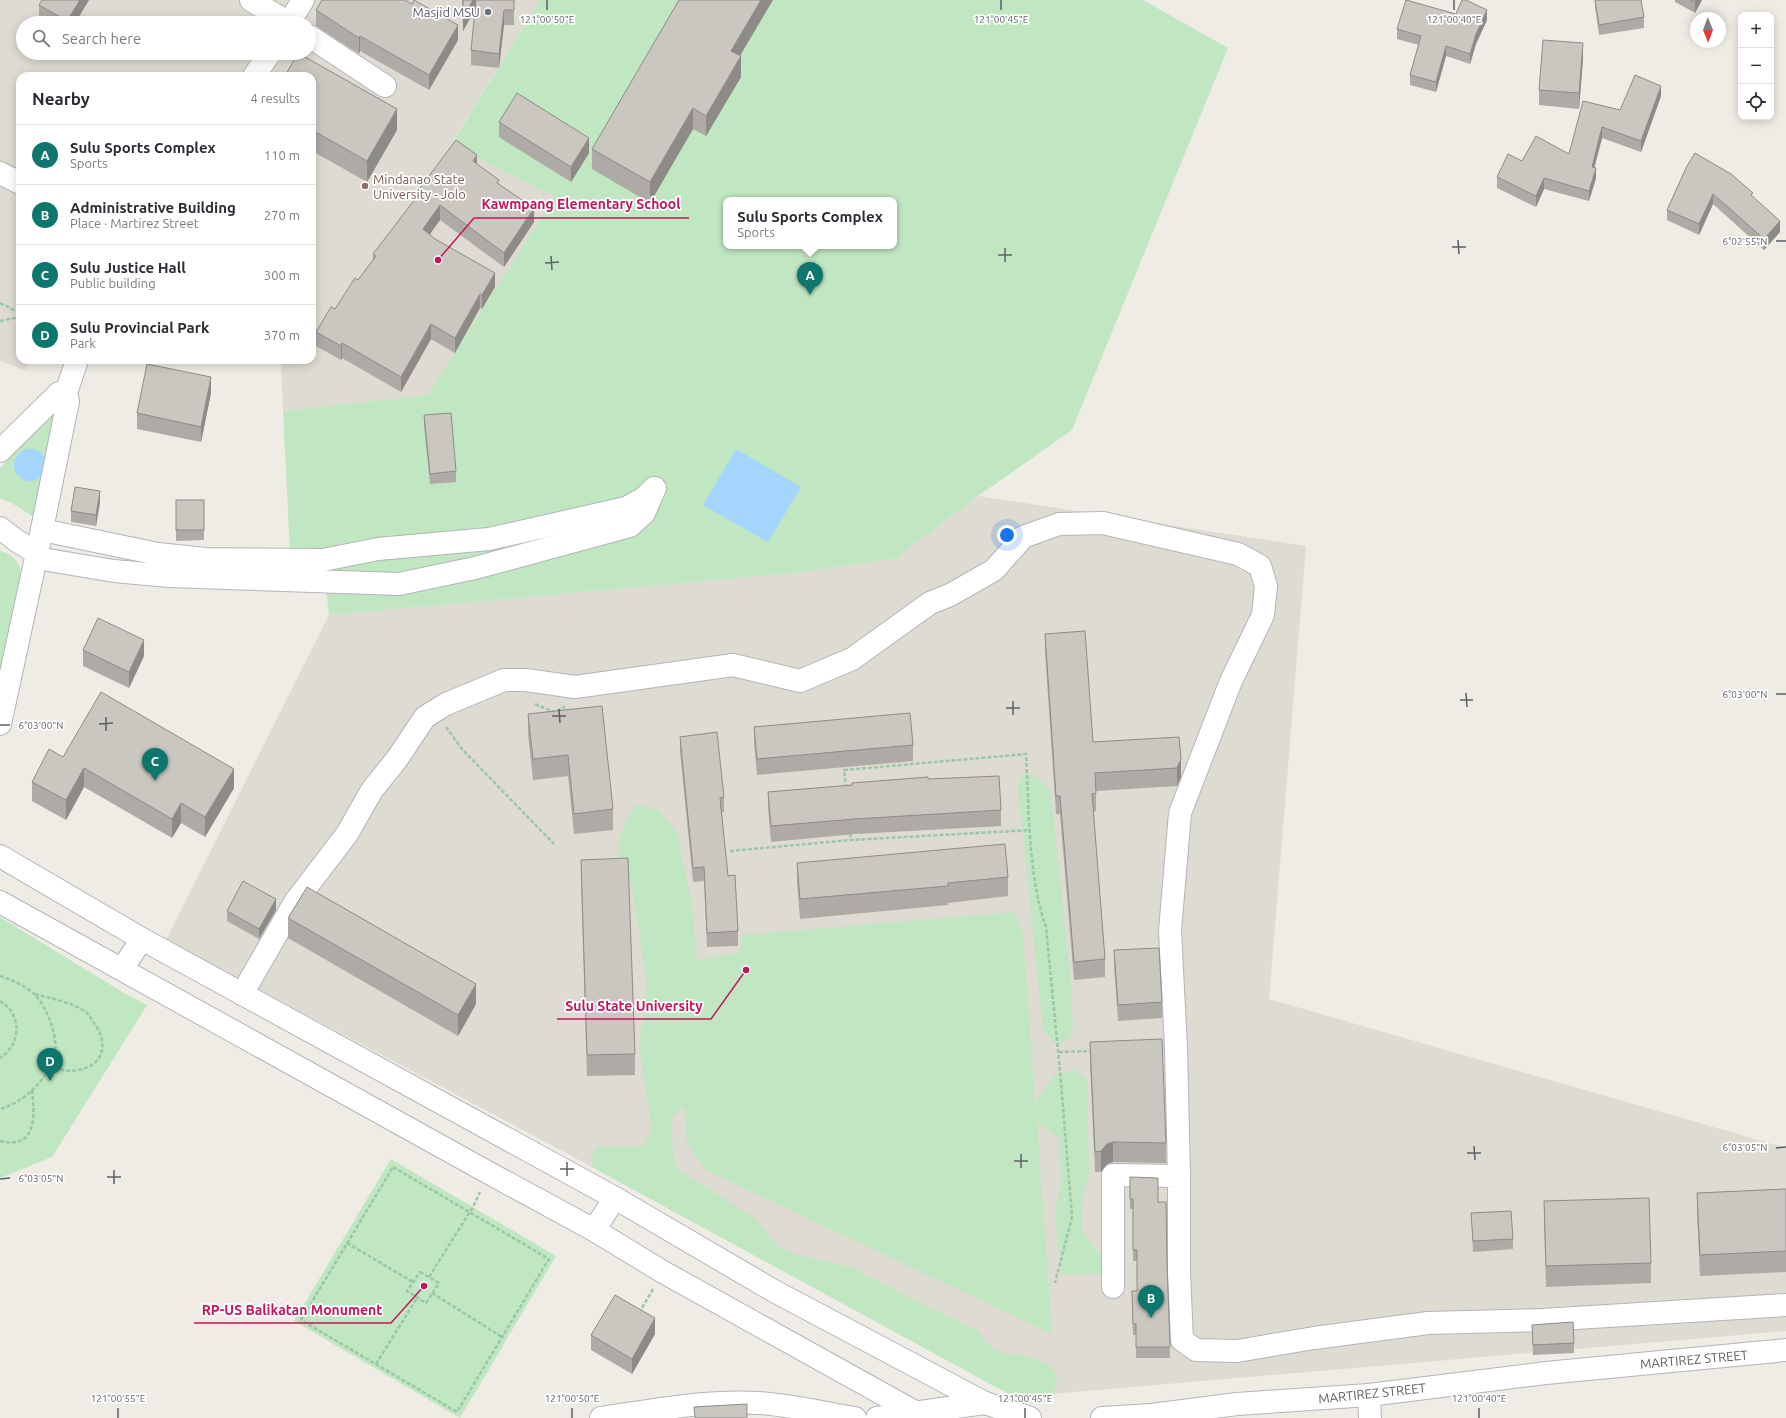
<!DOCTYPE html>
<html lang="en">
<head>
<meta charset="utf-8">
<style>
	:root { --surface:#fff; --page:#f7f7f7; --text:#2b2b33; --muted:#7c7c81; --line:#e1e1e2; --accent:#0f766e }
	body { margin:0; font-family:Ubuntu,sans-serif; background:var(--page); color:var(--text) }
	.controls { position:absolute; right:12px; top:12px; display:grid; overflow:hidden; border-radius:8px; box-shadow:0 2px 10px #0003 }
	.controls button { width:36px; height:36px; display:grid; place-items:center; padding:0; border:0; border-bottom:1px solid var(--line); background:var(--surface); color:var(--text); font:20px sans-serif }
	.compass { position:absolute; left:1690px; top:12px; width:36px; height:36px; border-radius:50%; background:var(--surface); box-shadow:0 2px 10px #0003; rotate:179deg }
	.you { position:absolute; left:1007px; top:535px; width:14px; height:14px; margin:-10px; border:3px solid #fff; border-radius:50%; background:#1a73e8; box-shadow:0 0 0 6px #1a73e833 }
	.badge { display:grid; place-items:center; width:26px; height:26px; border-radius:50%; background:var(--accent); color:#fff; font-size:13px; font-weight:700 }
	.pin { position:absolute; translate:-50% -33px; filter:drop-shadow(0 1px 2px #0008) }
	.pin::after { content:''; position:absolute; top:21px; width:14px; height:12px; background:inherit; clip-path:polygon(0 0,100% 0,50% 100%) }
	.popup { position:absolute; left:723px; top:197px; width:174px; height:52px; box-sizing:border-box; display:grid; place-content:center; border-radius:8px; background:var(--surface); filter:drop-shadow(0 1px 3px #0005); font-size:13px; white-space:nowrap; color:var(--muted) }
	.popup b { font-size:15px; color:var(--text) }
	.popup::after { content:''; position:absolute; left:50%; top:100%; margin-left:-8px; border:8px solid transparent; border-top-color:var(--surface) }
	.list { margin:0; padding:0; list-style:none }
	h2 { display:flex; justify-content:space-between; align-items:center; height:52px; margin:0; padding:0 16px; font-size:17px }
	h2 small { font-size:13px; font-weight:400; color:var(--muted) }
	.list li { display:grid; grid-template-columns:26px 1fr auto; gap:12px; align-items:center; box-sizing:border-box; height:60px; padding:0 16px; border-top:1px solid var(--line) }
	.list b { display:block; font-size:15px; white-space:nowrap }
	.list p { margin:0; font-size:13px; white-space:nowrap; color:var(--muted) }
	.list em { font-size:13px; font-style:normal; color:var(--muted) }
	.icon { flex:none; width:22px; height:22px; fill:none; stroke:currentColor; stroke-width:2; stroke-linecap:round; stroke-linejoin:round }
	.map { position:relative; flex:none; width:1786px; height:1418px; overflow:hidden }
	.search { position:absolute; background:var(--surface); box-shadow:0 2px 10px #0003; left:16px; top:16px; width:300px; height:44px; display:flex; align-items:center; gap:10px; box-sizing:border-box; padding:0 14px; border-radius:22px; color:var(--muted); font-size:15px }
	.panel { position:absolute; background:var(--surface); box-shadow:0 2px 10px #0003; left:16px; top:72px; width:300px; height:292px; border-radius:12px }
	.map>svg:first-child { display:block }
	.education { fill:#dedbd2; fill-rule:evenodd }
	.green { fill:#c1e6c2; fill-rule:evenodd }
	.water { fill:#a4d5fe }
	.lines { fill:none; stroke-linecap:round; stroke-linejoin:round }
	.minor-casing { stroke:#b2b5b9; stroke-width:24 }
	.path { stroke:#9ac7a8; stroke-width:2.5; stroke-dasharray:4 2; stroke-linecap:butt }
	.minor { stroke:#fff; stroke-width:22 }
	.wall { fill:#aeaba6 }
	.shaded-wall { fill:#8d8b87 }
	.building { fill:#cac7c1; stroke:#8d8b87 }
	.ticks { fill:none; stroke:#5c6065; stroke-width:1.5 }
	.worship-dot { fill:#6b7280; stroke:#fff; stroke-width:1.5 }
	.education-dot { fill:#8d6e63; stroke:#fff; stroke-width:1.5 }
	.labels { text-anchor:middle; stroke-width:3.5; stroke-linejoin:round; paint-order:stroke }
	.worship-label { font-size:13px; fill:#5b616d; stroke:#fff; text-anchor:end }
	.education-label { font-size:13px; fill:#785e54; stroke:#fff; text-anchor:start }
	.street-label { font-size:13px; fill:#5c6065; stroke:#fff }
	.ticks-label { font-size:10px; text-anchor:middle; fill:#5c6065; stroke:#fff; stroke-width:3.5; stroke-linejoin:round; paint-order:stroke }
	.leader { fill:none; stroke:#c2185b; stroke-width:1.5 }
	.callout-dot { fill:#c2185b; stroke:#fff; stroke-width:1.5 }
	.callout-label { font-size:14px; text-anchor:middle; font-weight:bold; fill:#c2185b; stroke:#fff; stroke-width:3.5; stroke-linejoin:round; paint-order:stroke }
</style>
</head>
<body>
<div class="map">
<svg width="1786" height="1418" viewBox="0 0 1786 1418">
	<rect width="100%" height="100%" fill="#eeece4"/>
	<!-- education -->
	<g class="education">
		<path d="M0 0H540L451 144 556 195 428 395 283 411 281 363 274 360H312V76H20V360H30L25 370 0 361ZM23 23H309V53H23Z"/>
		<polygon points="978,496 1306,546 1269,999 1786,1148 1786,1331 1051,1394 1007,1393 592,1167 166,940 329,615 791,573 895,559"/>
	</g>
	<!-- green -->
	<g class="green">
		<path d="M540 0H1143L1228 48 1072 430 978 496 895 559 791 573 329 615 322 553 290 552 283 411 428 395 555 196 451 145ZM726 200H894V246H726Z"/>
		<polygon points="64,399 41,522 12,503 0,498 0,468"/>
		<path d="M0 550C17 559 22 562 20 582L0 672Z"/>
		<polygon points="1031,773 1044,783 1051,794 1071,985 1073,1026 1069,1039 1061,1043 1053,1042 1043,1028 1018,788 1022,775"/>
		<path d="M637 804 658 811 676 831 691 899 696 952 695 960 740 953 742 935 1014 912 1023 935 1035 1103 1056 1074 1075 1070 1087 1079 1089 1173 1081 1203 1082 1231 1098 1252 1116 1257 1117 1277 1091 1273 1061 1275 1055 1210 1061 1183 1059 1138 1037 1122 1052 1334 704 1169 687 1143 684 1106 671 1118 673 1152 677 1169 756 1219 775 1244 793 1254 851 1267 919 1303 977 1330 987 1344 1001 1353 1027 1356 1048 1365 1057 1375 1056 1386 1051 1394 1007 1393 592 1167V1156L597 1147H643L652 1129 639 1046 647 984 631 881 622 873C617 840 618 831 637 804Z"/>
		<polygon points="0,917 124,993 147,1005 52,1157 0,1178"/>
		<polygon points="391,1159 556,1256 460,1418 294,1321"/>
	</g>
	<!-- water -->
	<g class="water">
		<polygon points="736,449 801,487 768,542 703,505"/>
		<circle cx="30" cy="465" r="16"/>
	</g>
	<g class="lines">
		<!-- minor casing -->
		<g class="minor-casing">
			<g id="minor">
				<polyline points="251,0 289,23"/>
				<polyline points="289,23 303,0"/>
				<polyline points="309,36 385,86"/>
				<polyline points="254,76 270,53"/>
				<polyline points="0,173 20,183"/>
				<polyline points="66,393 77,360"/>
				<polyline points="0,451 59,393 66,393 68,401 39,544"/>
				<polyline points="0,528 17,541 37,553 0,724"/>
				<polyline points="42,530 158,554 206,559 323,560 378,549 489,539 626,508 644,498 654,488"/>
				<polyline points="36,558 114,571 169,576 399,584 475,568 630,526 644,513 655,488"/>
				<polyline points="0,856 142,939 615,1198 774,1291 985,1403 1030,1418"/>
				<polyline points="0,902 489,1173 594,1230 663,1272 915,1412 930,1418"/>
				<polyline points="122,969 142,939"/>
				<polyline points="242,994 295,902 347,834 372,790 397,759 425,717 446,704 504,680 526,680 575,687 733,665 800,681 852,659 930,603 950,595 994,570 1023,537 1059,524 1103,523 1238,554 1260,566 1266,586 1263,615 1231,681 1180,813 1170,931 1176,1047 1179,1176"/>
				<polyline points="594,1230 615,1198"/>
				<polyline points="1113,1287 1113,1175 1179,1176 1179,1273 1182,1340 1196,1350 1237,1351 1314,1338 1428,1323 1543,1320 1786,1305"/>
				<polyline points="1369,1395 1370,1418"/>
				<path d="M601 1418C654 1410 705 1400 759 1403 791 1405 824 1413 855 1418"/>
				<polyline points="877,1418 985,1403"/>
				<polyline points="1102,1418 1152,1415 1237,1404 1369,1395 1546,1373 1786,1350"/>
			</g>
		</g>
		<!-- path -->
		<g class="path">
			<polyline points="0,303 20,313"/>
			<polyline points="0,321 20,317"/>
			<polyline points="535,704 554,712 565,707"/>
			<polyline points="446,727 462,749 554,844"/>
			<path d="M846 788 844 770 1026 754C1029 807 1028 877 1046 927L1061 1082 1072 1217 1055 1283"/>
			<polyline points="850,833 851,840"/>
			<polyline points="730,851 851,840 1030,830"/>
			<path d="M0 976C12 980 26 986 35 995 48 1008 61 1043 53 1061 44 1082 23 1103 0 1109"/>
			<path d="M35 994C52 999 73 1002 87 1013 90 1016 93 1022 96 1026 109 1046 102 1067 77 1070 67 1072 58 1069 49 1067"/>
			<path d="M0 1001C23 1014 21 1045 0 1058"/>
			<polyline points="1059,1052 1092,1051"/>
			<path d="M0 1141C37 1150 35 1116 32 1090"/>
			<polygon points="393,1167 549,1259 457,1412 301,1320"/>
			<polyline points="347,1243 413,1282"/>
			<polygon points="420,1272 439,1283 426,1303 407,1291"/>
			<polyline points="429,1277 473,1207 480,1192"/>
			<polyline points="432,1293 502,1337"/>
			<polyline points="639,1313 653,1289"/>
			<polyline points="376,1364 417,1298"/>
		</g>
		<!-- minor -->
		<use href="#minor" class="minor"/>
	</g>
	<!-- wall -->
	<g class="wall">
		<polygon points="42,0 89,0 75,23 44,23 39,20 39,5"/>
		<polygon points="462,0 514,0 514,25 504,25 499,68 471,65 471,50 475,10 463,31"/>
		<polygon points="1595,0 1641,0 1644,17 1644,28 1599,35 1595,7"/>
		<polygon points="1675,0 1702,0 1695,13 1675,2"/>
		<polygon points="316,10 458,40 429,90 360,51 359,54 316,26"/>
		<polygon points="1456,14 1487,20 1476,44 1470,64 1446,56 1436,92 1410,85 1410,75 1419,45 1397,39 1397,29"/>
		<polygon points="740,56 741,77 706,136 693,129 650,203 592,169 592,149"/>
		<polygon points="1583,59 1579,109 1539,105 1539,90"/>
		<polygon points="312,76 397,130 367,182 312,151"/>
		<polygon points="1661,96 1641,152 1602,138 1594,167 1596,178 1589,201 1544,189 1536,207 1497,188 1497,177 1522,161 1569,154 1620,110"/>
		<polygon points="499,122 589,153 571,182 499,137"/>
		<polygon points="477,164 499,184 534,222 504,267 440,220 429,234 495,287 482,309 480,308 455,353 431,339 401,392 342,358 341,360 316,346 316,332 335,309 373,260 373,254 417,197 417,192"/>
		<polygon points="1687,166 1753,197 1780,232 1764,250 1713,204 1699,235 1667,220 1667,210"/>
		<polygon points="211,393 201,442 137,429 137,413"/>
		<polygon points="424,415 456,471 456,482 430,484 424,426"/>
		<polygon points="176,500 204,500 204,540 176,541"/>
		<polygon points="100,502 96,526 71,522 71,511"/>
		<polygon points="1045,634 1093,742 1179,737 1181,777 1177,786 1096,791 1096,811 1093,812 1105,959 1105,977 1074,980 1060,814 1056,814 1045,652"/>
		<polygon points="83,650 144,656 129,688 83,666"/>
		<polygon points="602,706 613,809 613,830 574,834 568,776 533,780 528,735 528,714"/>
		<polygon points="754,727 913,745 913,761 757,775 754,743"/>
		<polygon points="680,737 724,797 724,812 721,812 728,876 738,931 738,946 707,947 704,881 693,882 680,751"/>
		<polygon points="63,757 234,788 205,837 181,823 172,838 84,787 66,820 32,801 32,782"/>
		<polygon points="928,779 1001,810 1001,826 855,834 771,842 768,808 768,792"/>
		<polygon points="581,860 635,1054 635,1075 587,1076 581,880"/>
		<polygon points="797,863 1008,877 1008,896 948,903 948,905 800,919 797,882"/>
		<polygon points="276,910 259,939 227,921 227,911"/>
		<polygon points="288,918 476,1004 458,1036 288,938"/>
		<polygon points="1114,950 1162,1002 1162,1018 1118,1021 1114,966"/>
		<polygon points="1090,1042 1166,1143 1166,1163 1113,1162 1107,1164 1101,1172 1095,1172 1090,1063"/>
		<polygon points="1130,1177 1158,1202 1167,1263 1170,1358 1136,1358 1136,1335 1133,1335 1132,1291 1137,1291 1137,1261 1133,1261 1133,1209 1130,1209"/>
		<polygon points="1786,1189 1786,1272 1700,1276 1697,1214 1697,1193"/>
		<polygon points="1544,1201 1651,1263 1651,1283 1546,1287 1544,1222"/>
		<polygon points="1471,1213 1513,1239 1513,1249 1473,1252"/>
		<polygon points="1532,1325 1574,1343 1574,1353 1533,1355"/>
		<polygon points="655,1334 632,1374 591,1350 591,1335"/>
	</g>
	<!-- shaded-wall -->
	<g class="shaded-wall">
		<polygon points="80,0 89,0 75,23 67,23 67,21"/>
		<polygon points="473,0 477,0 477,6 463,31 463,17"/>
		<polygon points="761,0 773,0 731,71 731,51"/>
		<polygon points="1696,0 1702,0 1695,13 1695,2"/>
		<polygon points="504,10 504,25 499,68 499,54"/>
		<polygon points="1487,10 1487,20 1476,44 1470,64 1470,54 1476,34"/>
		<polygon points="458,25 458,40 429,90 429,75"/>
		<polygon points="360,36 360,51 359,54 359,38"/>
		<polygon points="1583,43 1583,59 1579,109 1579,93"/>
		<polygon points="1446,46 1446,56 1436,92 1436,82"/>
		<polygon points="741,56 741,77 706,136 706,116"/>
		<polygon points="1661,86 1661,96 1641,152 1641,141"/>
		<polygon points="693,108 693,129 650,203 650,182"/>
		<polygon points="397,109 397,130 367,182 367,161"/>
		<polygon points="1602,127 1602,138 1592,177 1592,167"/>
		<polygon points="589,138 589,153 571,182 571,167"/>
		<polygon points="477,155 477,170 473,161"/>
		<polygon points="1596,168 1596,178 1589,201 1589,191"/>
		<polygon points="1544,178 1544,189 1536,207 1536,196"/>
		<polygon points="1713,194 1713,204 1699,235 1699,224"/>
		<polygon points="440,205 440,220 423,244 423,229"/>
		<polygon points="534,208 534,222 504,267 504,253"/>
		<polygon points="1780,221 1780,232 1764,250 1764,239"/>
		<polygon points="495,273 495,287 482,309 482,295"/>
		<polygon points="480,294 480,308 455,353 455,338"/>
		<polygon points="431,324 431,339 401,392 401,377"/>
		<polygon points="342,343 342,358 341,360 341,346"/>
		<polygon points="211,377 211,393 201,442 201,427"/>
		<polygon points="100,491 100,502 96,526 96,515"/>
		<polygon points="144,640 144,656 129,688 129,672"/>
		<polygon points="1181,759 1181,777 1177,786 1177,768"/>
		<polygon points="84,768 84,787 66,820 66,800"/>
		<polygon points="234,769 234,788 205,837 205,817"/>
		<polygon points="181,803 181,823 172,838 172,819"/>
		<polygon points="276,899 276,910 259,939 259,929"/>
		<polygon points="476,984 476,1004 458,1036 458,1015"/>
		<polygon points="1113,1142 1113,1162 1107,1164 1101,1172 1101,1151 1107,1144"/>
		<polygon points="655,1318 655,1334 632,1374 632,1359"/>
	</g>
	<!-- building -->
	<g class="building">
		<polygon points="42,0 80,0 67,21 39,5"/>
		<polygon points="322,0 405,0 412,4 414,0 458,25 429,75 360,36 359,38 316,10"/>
		<polygon points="463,0 473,0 463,17"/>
		<polygon points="476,0 514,0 514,10 504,10 499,54 471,50"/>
		<polygon points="679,0 761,0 731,51 741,56 706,116 693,108 650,182 592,149"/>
		<polygon points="1406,0 1456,14 1462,0 1466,0 1487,10 1476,34 1470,54 1446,46 1436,82 1410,75 1421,36 1397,29"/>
		<polygon points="1595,0 1641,0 1644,17 1599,25"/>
		<polygon points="1690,0 1696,0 1695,2"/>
		<polygon points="1543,40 1583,43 1579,93 1539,90"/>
		<polygon points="298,53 397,109 367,161 312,130 312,76 285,76"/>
		<polygon points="1635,75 1661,86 1641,141 1602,127 1592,167 1596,168 1589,191 1544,178 1536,196 1497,177 1508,154 1522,161 1536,136 1569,154 1583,101 1620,110"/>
		<polygon points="517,93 589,138 571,167 499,122"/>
		<polygon points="456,140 477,155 473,161 499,180 497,183 534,208 504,253 440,205 423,229 435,239 495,273 482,295 480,294 455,338 431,324 401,377 342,343 341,346 316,332 331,307 335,309 355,278 358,280 376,256 373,254 419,194 417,192"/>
		<polygon points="1695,153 1731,174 1753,193 1751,195 1780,221 1764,239 1713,194 1699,224 1667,210 1687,166"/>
		<polygon points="147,364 211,377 201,427 137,413"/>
		<polygon points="451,413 456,471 430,474 424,415"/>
		<polygon points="75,487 100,491 96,515 71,511"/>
		<rect x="176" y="500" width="28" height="30"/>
		<polygon points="98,618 144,640 129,672 83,650"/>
		<polygon points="1085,631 1093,742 1179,737 1181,759 1177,768 1095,773 1096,793 1092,794 1105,959 1074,962 1060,796 1056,796 1045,634"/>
		<polygon points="101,692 234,769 205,817 181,803 172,819 84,768 66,800 32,782 49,749 63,757"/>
		<polygon points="602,706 613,809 574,814 568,755 533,759 528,714"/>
		<polygon points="910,713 913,745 757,759 754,727"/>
		<polygon points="717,732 724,797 720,798 728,876 735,875 738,931 707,933 704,867 693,868 680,737"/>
		<polygon points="999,776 1001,810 855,819 771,826 768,792 852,785 852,783 928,777 928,779"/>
		<polygon points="1005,844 1008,877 948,883 948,886 800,899 797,863"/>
		<polygon points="628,858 635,1054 587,1055 581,860"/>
		<polygon points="243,881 276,899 259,929 227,911"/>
		<polygon points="307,887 476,984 458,1015 288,918"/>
		<polygon points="1159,948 1162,1002 1118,1005 1114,950"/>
		<polygon points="1162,1039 1166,1143 1113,1142 1107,1144 1101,1151 1095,1152 1090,1042"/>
		<polygon points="1130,1177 1158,1178 1158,1202 1166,1202 1167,1263 1170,1347 1136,1347 1136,1324 1133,1324 1132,1291 1137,1291 1137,1250 1133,1250 1133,1199 1130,1199"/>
		<polygon points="1786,1189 1786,1251 1700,1255 1697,1193"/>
		<polygon points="1649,1198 1651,1263 1546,1266 1544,1201"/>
		<polygon points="1511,1211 1513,1239 1473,1241 1471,1213"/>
		<polygon points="615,1295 655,1318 632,1359 591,1335"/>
		<polygon points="1573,1322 1574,1343 1533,1345 1532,1325"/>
		<polygon points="747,1404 747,1418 695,1418 694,1407"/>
	</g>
	<!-- ticks -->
	<path class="ticks" d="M547 0V10M1001 0V10M1454 0V10M1458 240 1459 254M1776 241H1786M1452 247H1466M1005 248V262M998 255H1012M551 256 552 270M545 263 559 262M1466 693 1467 707M1776 694H1786M1460 700H1473M1013 701V715M1006 708H1020M559 709 560 723M552 716H566M106 717V731M99 724 113 723M0 725H10M1474 1146 1475 1160M1776 1148 1786 1147M1467 1153H1481M1021 1154V1168M1014 1161H1028M567 1162V1176M560 1169H574M114 1170V1184M107 1177H121M0 1179 10 1178M118 1408V1418M572 1408V1418M1025 1408V1418M1479 1408V1418"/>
	<!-- markers -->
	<circle class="worship-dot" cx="488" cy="12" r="4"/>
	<circle class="education-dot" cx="365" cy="186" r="4"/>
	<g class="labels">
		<!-- worship labels -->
		<g class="worship-label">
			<text x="480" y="17">Masjid MSU</text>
		</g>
		<!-- education labels -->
		<g class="education-label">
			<text x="373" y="184">Mindanao State<tspan x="373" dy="15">University - Jolo</tspan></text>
		</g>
		<!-- street labels -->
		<g class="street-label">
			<text transform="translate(1694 1359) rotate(-5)" y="5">MARTIREZ STREET</text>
			<text transform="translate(1372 1393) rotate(-6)" y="5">MARTIREZ STREET</text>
		</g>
	</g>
	<g class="ticks-label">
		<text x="547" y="23">121°00'50"E</text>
		<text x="1001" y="23">121°00'45"E</text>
		<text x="1454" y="23">121°00'40"E</text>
		<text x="1745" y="245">6°02'55"N</text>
		<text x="1745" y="698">6°03'00"N</text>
		<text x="41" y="729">6°03'00"N</text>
		<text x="1745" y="1151">6°03'05"N</text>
		<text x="41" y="1182">6°03'05"N</text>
		<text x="118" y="1402">121°00'55"E</text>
		<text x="572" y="1402">121°00'50"E</text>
		<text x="1025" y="1402">121°00'45"E</text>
		<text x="1479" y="1402">121°00'40"E</text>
	</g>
	<!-- callouts -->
	<path class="leader" d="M438 260L474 218H689M746 970L711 1019H557M424 1286L391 1323H194"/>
	<g class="callout-dot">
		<circle cx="438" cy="260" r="4"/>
		<circle cx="746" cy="970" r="4"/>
		<circle cx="424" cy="1286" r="4"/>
	</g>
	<g class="callout-label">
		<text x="581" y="209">Kawmpang Elementary School</text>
		<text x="634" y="1011">Sulu State University</text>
		<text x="292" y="1315">RP-US Balikatan Monument</text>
	</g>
</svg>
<div class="controls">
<button>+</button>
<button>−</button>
<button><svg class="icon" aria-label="locate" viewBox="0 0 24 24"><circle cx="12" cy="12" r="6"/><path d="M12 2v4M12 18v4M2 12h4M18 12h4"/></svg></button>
</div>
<svg class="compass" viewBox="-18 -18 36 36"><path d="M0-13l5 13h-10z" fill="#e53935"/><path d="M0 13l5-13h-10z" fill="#7c7c81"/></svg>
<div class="you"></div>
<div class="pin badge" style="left:810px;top:295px">A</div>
<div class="popup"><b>Sulu Sports Complex</b>Sports</div>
<div class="pin badge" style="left:1151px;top:1318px">B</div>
<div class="pin badge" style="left:155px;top:781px">C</div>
<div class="pin badge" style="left:50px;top:1081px">D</div>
<div class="search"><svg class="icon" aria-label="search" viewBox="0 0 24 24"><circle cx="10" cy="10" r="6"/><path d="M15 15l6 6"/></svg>Search here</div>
<section class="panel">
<h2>Nearby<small>4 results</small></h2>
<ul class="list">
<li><span class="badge">A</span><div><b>Sulu Sports Complex</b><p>Sports</p></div><em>110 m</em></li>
<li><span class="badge">B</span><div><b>Administrative Building</b><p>Place · Martirez Street</p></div><em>270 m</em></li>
<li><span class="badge">C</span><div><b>Sulu Justice Hall</b><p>Public building</p></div><em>300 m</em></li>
<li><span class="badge">D</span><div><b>Sulu Provincial Park</b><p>Park</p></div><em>370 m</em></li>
</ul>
</section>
</div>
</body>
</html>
